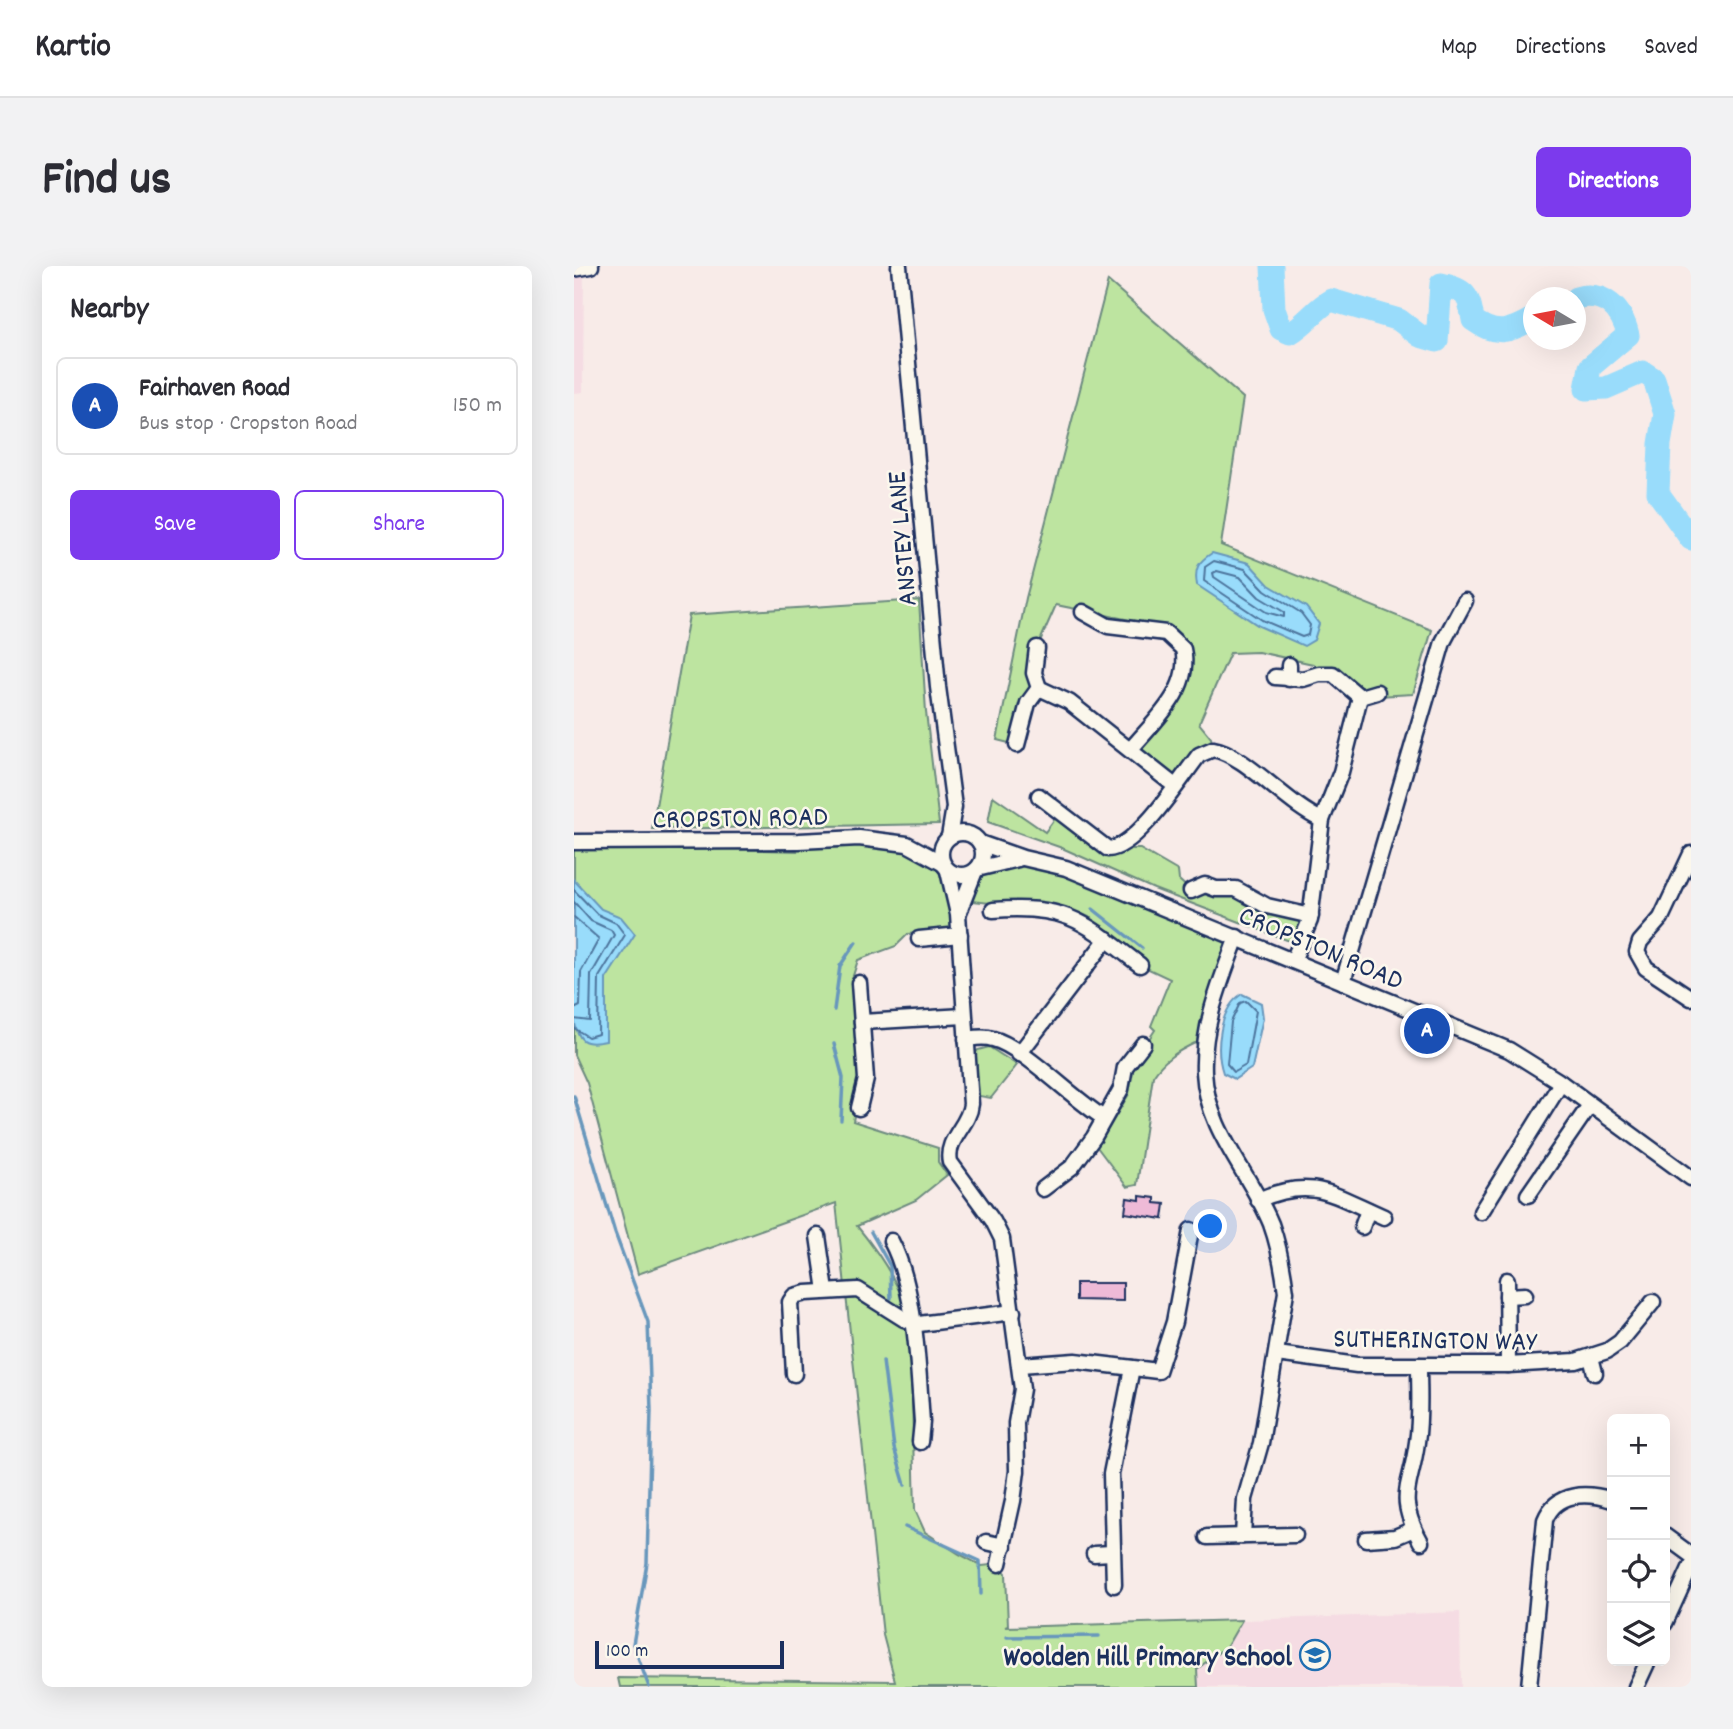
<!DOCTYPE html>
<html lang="en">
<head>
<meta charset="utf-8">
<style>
	:root { --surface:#fff; --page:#f2f2f3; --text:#2b2b33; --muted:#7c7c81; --line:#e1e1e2; --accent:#7c3aed }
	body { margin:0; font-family:Dekko,sans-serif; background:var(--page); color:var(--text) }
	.controls { position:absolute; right:21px; bottom:21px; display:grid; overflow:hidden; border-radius:10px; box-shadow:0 7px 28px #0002 }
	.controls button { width:63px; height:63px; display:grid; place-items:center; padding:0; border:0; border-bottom:2px solid var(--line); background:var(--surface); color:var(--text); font:35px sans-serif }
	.compass { position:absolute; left:949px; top:21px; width:63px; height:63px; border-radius:50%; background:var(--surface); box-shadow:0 7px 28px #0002; rotate:280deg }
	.scale { position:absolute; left:21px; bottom:18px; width:189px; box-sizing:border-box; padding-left:7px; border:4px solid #1b2f5e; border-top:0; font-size:19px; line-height:24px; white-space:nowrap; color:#1b2f5e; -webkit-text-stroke:5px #fbf7ec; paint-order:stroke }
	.you { position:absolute; left:637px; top:961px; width:24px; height:24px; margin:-18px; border:5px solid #fff; border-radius:50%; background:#1a73e8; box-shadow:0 0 0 10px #1a73e833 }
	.badge { display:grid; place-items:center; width:46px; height:46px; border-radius:50%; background:var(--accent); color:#fff; font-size:23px; font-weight:700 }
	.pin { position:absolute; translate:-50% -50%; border:4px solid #fff; box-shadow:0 2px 7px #0006 }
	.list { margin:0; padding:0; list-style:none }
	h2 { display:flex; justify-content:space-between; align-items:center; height:91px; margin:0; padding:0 28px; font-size:30px }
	h2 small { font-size:23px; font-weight:400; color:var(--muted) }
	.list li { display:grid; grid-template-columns:46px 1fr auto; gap:21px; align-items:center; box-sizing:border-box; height:98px; margin:0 14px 14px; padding:0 14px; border:2px solid var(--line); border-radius:10px }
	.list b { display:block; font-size:26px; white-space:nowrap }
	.list p { margin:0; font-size:23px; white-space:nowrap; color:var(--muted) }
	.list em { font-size:23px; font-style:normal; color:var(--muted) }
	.actions { display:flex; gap:14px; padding:21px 28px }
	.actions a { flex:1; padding:16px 0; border:2px solid var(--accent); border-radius:10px; text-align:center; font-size:24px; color:var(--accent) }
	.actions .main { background:var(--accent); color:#fff }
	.icon { flex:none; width:38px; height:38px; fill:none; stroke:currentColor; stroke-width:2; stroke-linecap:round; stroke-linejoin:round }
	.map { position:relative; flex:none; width:1117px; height:1421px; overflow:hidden; border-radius:10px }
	header { display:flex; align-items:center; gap:42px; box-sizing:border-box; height:98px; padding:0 35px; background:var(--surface); border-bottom:2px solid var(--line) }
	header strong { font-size:33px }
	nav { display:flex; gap:38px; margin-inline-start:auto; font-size:24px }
	.intro { display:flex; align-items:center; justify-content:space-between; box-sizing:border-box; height:168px; padding:0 42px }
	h1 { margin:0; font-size:49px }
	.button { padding:18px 32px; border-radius:10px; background:var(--accent); color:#fff; font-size:24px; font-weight:700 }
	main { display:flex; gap:42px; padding:0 42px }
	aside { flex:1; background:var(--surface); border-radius:10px; box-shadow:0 7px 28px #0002 }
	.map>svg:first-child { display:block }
	.built { fill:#f5dce3 }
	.green { fill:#bde4a0; stroke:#6c8a7f; stroke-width:2 }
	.water { fill:#99dcfb; stroke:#6797bc; stroke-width:2 }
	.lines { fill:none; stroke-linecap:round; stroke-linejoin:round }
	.shore { stroke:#4d749d; stroke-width:2 }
	.stream { stroke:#6797bc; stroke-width:3.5 }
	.river { stroke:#99dcfb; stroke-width:23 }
	.building { fill:#eebad7; stroke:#1b2f5e; stroke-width:2 }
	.minor-casing { stroke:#1b2f5e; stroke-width:19 }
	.minor { stroke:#fbf7ec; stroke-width:14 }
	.labels { text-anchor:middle; stroke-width:5; stroke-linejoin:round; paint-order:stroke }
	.street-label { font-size:28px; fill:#1b2f5e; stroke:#fbf7ec }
	.poi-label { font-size:28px; font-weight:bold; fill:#1b2f5e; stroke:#fbf7ec; text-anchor:end }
</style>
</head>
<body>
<header>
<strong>Kartio</strong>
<nav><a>Map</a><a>Directions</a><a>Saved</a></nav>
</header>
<div class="intro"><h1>Find us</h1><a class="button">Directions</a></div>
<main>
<aside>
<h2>Nearby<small></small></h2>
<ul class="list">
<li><span class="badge" style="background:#1a4fb4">A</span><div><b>Fairhaven Road</b><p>Bus stop · Cropston Road</p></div><em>150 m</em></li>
</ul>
<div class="actions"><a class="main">Save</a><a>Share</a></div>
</aside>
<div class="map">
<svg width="1117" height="1421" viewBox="0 0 1117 1421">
	<rect width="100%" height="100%" fill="#f8ebe8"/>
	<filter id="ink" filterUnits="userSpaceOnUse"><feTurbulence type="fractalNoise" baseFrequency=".0143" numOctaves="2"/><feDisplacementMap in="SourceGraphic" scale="14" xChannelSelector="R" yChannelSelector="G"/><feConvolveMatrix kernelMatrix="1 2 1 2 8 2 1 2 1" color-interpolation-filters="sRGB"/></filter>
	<g filter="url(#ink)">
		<!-- built -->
		<g class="built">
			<polygon points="0,0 10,1 9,126 0,127"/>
			<polygon points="886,1346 887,1421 598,1421 593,1357"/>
		</g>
		<!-- green -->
		<g class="green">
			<polygon points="534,15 669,132 647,279 858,364 839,428 786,431 739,398 684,386 656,387 625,457 637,472 639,483 598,518 563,483 594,438 618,389 600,363 482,339 463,382 465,422 443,479 423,474 452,332"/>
			<polygon points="345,334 352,446 365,558 78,563 115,349"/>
			<polygon points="419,530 471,566 482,551 534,583 566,583 604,605 605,614 617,625 631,619 730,648 718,676 580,623 488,582 414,556"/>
			<path d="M316 574 368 597 384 648 376 664 334 668 322 680 284 694 278 713V730L287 812 279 855 364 882V896L373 909 342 934 283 960C306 988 326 1018 336 1053L341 1244 351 1266 385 1288 408 1300 425 1298 432 1307 434 1360 431 1361 668 1354 653 1380 623 1403 624 1421H46L44 1412 321 1415 309 1369 262 937 64 1008 13 817 0 789V579L223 585 222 578Z"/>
			<path d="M449 592 663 671 631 781 621 777C604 785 589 794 579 810L563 919 553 921 523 881 555 828 557 806 577 778 575 773 581 764 577 760 596 713 566 699 513 659 517 652 506 647 389 634 401 605Z"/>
			<polygon points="415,781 443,799 417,832 405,830 401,788 404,784"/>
		</g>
		<!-- water -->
		<g class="water">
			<path d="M638 287 675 297 695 319 732 341 745 358 740 374 730 380 685 360 623 319C620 302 624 296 638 287Z"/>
			<path d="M0 614 27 643 47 651 61 668 32 713V775C9 780 4 775 0 753Z"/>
			<path d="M668 728 687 737 689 752 678 802 661 813 649 807C641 784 645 742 668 728Z"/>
		</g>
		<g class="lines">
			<!-- shore -->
			<g class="shore">
				<polygon points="640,295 671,303 691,324 727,347 736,359 734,369 728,371 688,354 630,315 631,301"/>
				<polygon points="643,305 666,311 685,331 710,346 710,351 692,346 640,311 639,307"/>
				<polyline points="0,624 23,648 42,657 51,669 25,711 24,768 14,771 0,762"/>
				<polyline points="0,636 17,655 37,664 40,669 17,709 16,755 0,753"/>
				<polyline points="0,651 25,673 7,706 6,740 0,743"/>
				<polygon points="672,735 682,745 672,799 660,806 653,798 657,756 666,737"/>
			</g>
			<!-- stream -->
			<g class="stream">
				<polyline points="519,643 568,682"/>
				<polyline points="260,744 266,700 282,676"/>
				<polyline points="260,778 269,812 267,854"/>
				<polyline points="0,830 41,967 74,1056 77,1144 73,1297 59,1378 75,1421"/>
				<polyline points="297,966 316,1000 317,1032"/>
				<polyline points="309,1095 320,1182 331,1219"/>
				<polyline points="331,1261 406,1295 407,1328"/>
				<polyline points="433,1371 525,1370"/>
			</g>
			<!-- river -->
			<g class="river">
				<path d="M698 0 700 43 707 63 716 67C732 58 741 43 757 34L825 54 846 70 863 75 867 18C892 24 895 29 899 54 922 71 936 66 960 52"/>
				<path d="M1002 32C1030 24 1048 43 1054 69L1016 101 1012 123 1032 122 1069 106 1080 113 1091 148 1086 178 1084 227 1117 273"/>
			</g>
		</g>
		<!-- building -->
		<g class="building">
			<polygon points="566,930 581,932 581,937 591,938 589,953 551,947 553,932 566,934"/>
			<polygon points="502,1017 549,1017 549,1035 502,1034"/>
		</g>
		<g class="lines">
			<!-- minor casing -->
			<g class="minor-casing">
				<g id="minor">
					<polyline points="325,0 364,421 380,541 375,571"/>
					<polyline points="0,3 17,0"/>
					<path d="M509 346 534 360 592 367 609 383C618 423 581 454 557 483"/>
					<polyline points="701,411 729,413 745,408 759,408 786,431 803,426"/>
					<polyline points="715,413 715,399"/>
					<polyline points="465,422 495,436 601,520"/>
					<polyline points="443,479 454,437 465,422 460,407 463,382"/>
					<path d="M465 530 534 583C563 582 607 512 625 489L639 483C671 488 713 539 748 554"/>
					<circle cx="388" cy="588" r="21"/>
					<polyline points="0,576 225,575 285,572 333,578 368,597"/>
					<polyline points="406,577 449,592 492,602 935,784 983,814 1117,912"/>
					<polyline points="1117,588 1087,652 1066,676 1063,686 1072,702 1117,732"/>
					<polyline points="403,603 444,593"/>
					<path d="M374 605 384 648 397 838C395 860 371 873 376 896L419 955 428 973 448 1123 442 1157 443 1205 439 1235 425 1298"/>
					<polyline points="617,625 631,619 642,623 662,623 693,640 737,650"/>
					<path d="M419 644C493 638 510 656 566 699"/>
					<polyline points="385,646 401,605"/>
					<path d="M663 671C647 715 628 759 630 806 633 866 676 906 697 958 705 980 709 1003 712 1026L687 1177 671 1233 669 1270"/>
					<polyline points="345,673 386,669"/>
					<polyline points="719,695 736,654 748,554 767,506 786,431"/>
					<polyline points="769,716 869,376 891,335"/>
					<polyline points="288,756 390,750"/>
					<path d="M392 773C401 772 410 770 419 773 448 780 500 834 530 852"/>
					<polyline points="445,788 533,673"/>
					<polyline points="285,842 292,813 285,717"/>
					<polyline points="469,923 498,901 520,871 547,823 551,801 569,778"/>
					<polyline points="954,929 1016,839"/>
					<path d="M684 934C739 910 759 929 810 951"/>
					<polyline points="907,946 987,817"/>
					<polyline points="788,961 794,944"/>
					<polyline points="244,970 252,1025"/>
					<path d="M317 975C342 1022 344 1102 348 1156L346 1176"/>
					<polyline points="933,1014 934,1099"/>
					<polyline points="933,1030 951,1029"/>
					<polyline points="703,1088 783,1099 934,1099 1002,1095 1033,1085 1046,1076 1079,1036"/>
					<polyline points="1017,1091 1021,1107"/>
					<polyline points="446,1099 501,1095 584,1105 600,1056 617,964"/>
					<path d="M845 1099C845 1125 847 1151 843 1176 837 1223 821 1229 847 1276"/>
					<polyline points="220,1108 216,1036 220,1030 232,1027 284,1024 330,1053 345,1058 439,1046"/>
					<polyline points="1091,1270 1117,1289"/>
					<polyline points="633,1271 721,1269"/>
					<polyline points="792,1273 821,1271 840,1263"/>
					<polyline points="412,1276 430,1280"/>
					<polyline points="520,1288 537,1287"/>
					<polyline points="540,1319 537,1208 558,1102"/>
					<polyline points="1091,1357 1117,1300"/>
					<path d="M955 1421 971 1254C982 1226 1012 1226 1038 1234"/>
					<polyline points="1062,1421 1074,1395"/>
				</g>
			</g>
			<!-- minor -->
			<use href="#minor" class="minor"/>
		</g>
	</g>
	<!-- icons -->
	<defs>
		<g id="school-ring" transform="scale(1.575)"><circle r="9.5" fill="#fbf7ec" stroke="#1f6fb2" stroke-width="1.5"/><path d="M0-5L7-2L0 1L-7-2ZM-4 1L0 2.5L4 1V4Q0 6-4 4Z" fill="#1f6fb2"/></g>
	</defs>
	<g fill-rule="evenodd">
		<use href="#school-ring" x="741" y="1389"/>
	</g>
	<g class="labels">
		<!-- street labels -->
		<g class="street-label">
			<text transform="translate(326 273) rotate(-95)" y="10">ANSTEY LANE</text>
			<text transform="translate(166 550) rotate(-1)" y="10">CROPSTON ROAD</text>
			<text transform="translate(748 680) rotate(23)" y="10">CROPSTON ROAD</text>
			<text transform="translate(861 1072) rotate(1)" y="10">SUTHERINGTON WAY</text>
		</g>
		<!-- poi labels -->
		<g class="poi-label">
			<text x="718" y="1399">Woolden Hill Primary School</text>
		</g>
	</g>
</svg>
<div class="controls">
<button>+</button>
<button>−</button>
<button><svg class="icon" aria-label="locate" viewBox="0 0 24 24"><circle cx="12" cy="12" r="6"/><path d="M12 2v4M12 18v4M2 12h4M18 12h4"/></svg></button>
<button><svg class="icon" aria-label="layers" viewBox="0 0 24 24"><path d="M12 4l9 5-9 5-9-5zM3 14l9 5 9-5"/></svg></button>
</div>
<svg class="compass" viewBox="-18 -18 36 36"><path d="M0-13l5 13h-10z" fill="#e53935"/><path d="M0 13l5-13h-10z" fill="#7c7c81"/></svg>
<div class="scale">100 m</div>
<div class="you"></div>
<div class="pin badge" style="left:853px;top:765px;background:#1a4fb4">A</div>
</div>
</main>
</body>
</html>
